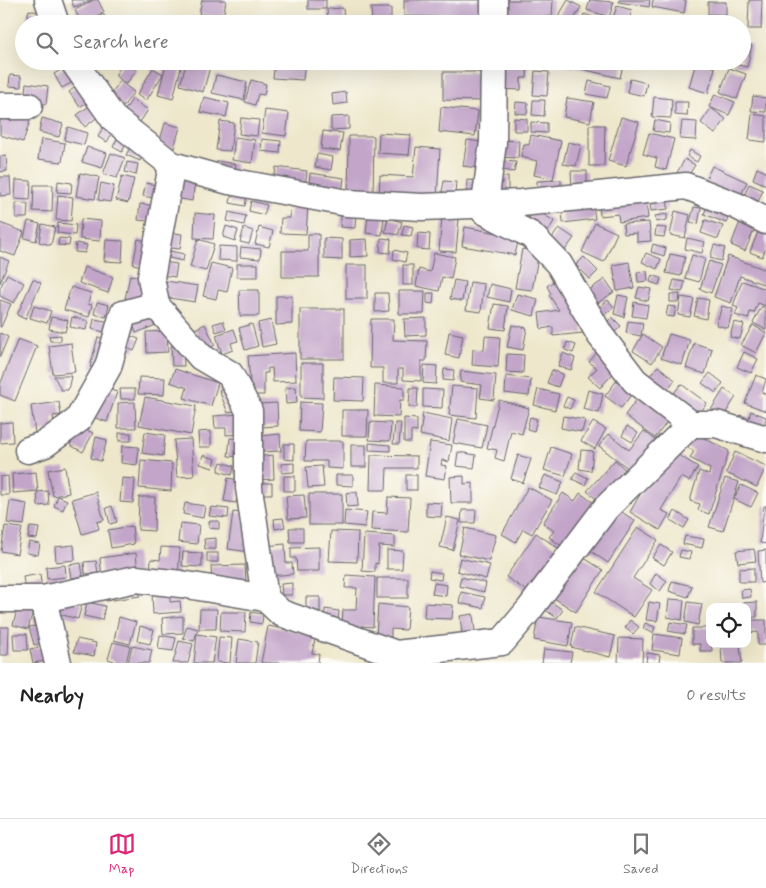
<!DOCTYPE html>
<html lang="en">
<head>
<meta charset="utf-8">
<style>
	:root { --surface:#fff; --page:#f6f6f6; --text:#222; --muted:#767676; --line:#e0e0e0; --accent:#db2777 }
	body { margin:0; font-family:Mynerve,sans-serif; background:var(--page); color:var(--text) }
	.controls { position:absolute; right:15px; bottom:15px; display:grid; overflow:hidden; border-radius:10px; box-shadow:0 5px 20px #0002 }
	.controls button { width:45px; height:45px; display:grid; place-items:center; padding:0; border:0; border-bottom:1px solid var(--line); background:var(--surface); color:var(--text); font:25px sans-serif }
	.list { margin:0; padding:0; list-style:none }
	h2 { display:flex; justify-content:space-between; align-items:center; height:65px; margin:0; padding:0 20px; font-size:21px }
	h2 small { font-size:16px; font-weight:400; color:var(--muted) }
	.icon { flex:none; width:28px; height:28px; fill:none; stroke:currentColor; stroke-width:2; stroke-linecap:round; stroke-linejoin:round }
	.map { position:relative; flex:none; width:766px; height:663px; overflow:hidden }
	.search { position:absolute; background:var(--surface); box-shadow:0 5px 20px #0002; left:15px; right:15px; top:15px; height:55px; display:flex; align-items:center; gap:12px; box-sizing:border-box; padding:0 18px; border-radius:28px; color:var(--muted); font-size:19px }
	.sheet { height:155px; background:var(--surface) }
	nav { display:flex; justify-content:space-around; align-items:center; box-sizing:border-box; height:70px; border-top:1px solid var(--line); background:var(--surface); font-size:14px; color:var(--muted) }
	nav a { display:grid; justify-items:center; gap:2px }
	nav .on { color:var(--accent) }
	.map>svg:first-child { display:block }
	.building { fill:#c2a5c9 }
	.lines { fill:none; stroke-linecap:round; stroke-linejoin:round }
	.minor-casing { stroke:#69676d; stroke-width:29 }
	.minor { stroke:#fff; stroke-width:26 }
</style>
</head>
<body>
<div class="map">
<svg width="766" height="663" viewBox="0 0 766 663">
	<rect width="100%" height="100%" fill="#fdfcf7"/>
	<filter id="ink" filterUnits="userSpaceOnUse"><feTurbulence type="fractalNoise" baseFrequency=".02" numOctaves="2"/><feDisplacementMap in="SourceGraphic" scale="10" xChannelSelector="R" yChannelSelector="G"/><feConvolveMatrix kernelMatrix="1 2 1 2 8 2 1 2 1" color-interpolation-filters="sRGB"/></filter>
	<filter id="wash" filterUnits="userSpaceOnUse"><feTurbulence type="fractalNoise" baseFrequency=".0096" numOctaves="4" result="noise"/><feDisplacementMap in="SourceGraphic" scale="20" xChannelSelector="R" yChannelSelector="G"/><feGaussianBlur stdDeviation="1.12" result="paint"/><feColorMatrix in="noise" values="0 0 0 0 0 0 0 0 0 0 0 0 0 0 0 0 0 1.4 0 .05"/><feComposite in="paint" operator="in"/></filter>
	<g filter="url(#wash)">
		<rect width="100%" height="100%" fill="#eee7cb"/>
		<g id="blocks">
			<!-- building -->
			<g class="building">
				<polygon points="71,0 92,0 74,7"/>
				<polygon points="94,0 98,0 104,12 82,24 75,10"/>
				<polygon points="202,0 226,0 223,18 199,14"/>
				<rect x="308" y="0" width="18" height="9"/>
				<polygon points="404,0 487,0 486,19 404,16"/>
				<polygon points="502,0 553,0 552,17 501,14"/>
				<polygon points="568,0 581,7 571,24 558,17"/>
				<polygon points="590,0 614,2 609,17 587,10"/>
				<polygon points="619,0 650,0 649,7 619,2"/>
				<polygon points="653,0 686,0 684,13 652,7"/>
				<polygon points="749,0 762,0 761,29 748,29"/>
				<polygon points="708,2 726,2 726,15 708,14"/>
				<polygon points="617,6 632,10 628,24 612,21"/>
				<polygon points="343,8 344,24 328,24 327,9"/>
				<polygon points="371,8 391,8 391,24 372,24"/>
				<polygon points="29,10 50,15 48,24 25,24"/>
				<polygon points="103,14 111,24 85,24"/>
				<polygon points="584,14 596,18 594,24 580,24"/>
				<polygon points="524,19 547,20 546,24 523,24"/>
				<polygon points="742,43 752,45 747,67 734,64 734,61 742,61"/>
				<polygon points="125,61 137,70 126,84 115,75"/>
				<polygon points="187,61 210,67 203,92 180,85"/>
				<polygon points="231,61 248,61 245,69 230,65"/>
				<polygon points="275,61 305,61 303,80 273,78"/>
				<polygon points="413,61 486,61 486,66 413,63"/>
				<polygon points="501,61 528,61 527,78 521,78 521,90 500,89"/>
				<polygon points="552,61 576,61 574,68"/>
				<polygon points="579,61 624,61 620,78 577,68"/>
				<polygon points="696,62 715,68 708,93 689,87"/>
				<polygon points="166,64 181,67 173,99 158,95"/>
				<polygon points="67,66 76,80 62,88 54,74"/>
				<polygon points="153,68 163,74 146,101 137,95"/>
				<polygon points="729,68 746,74 737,99 720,92"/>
				<polygon points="535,71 549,72 547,96 533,95"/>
				<polygon points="443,72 481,72 481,101 443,100"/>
				<polygon points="10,75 21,76 21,87 9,86"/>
				<polygon points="216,75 247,82 244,100 212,93"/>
				<polygon points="630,79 647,83 644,96 627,92"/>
				<polygon points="251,80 266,84 264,95 258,94 255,105 245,102"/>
				<polygon points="120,81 134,92 120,111 106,101"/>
				<polygon points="589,81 610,86 607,98 586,94"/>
				<polygon points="26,83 48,86 46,104 24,101"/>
				<polygon points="79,84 91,99 80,107 69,92"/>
				<polygon points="346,92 347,103 333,105 332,94"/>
				<polygon points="715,94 735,102 729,115 709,107"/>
				<polygon points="753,96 766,98 766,112 751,111"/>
				<polygon points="204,97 229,103 226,117 200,112"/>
				<polygon points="654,97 672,99 671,118 652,117"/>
				<polygon points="567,98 594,102 590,122 564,117"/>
				<polygon points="132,99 148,110 138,125 122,115"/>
				<polygon points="533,100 545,100 544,116 532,115"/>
				<polygon points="516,102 528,103 527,114 515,113"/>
				<polygon points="675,102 688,102 687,116 675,115"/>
				<polygon points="92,104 100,115 85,127 77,115"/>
				<polygon points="441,107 478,111 475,136 439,132"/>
				<polygon points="711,108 726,119 715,134 701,123"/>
				<polygon points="15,110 32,115 23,142 0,135 0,117 11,121"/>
				<polygon points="265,110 289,113 286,136 262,133"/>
				<polygon points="752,114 766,116 766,142 749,140"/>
				<polygon points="349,116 349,129 331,130 331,117"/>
				<polygon points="621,117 639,122 626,166 608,161"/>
				<polygon points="42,118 63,124 59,137 39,132"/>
				<polygon points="241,118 259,120 257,136 239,134"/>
				<polygon points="514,118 527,119 527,131 514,131"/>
				<polygon points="655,120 670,123 669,133 653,131"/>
				<polygon points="220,121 234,123 230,151 216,150"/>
				<polygon points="682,121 697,122 696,140 680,139"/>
				<polygon points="531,122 547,123 547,133 531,132"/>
				<polygon points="165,123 180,127 174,148 159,144"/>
				<polygon points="104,125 114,130 107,142 98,137"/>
				<polygon points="589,125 605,125 604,166 589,166"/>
				<polygon points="68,127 87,133 84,145 64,140"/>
				<polygon points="323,131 343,133 340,151 321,149"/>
				<polygon points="379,133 411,135 409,155 378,153"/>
				<polygon points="649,133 674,139 666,170 655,167 657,158 643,154"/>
				<polygon points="119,135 128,140 122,152 113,147"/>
				<polygon points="531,135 561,141 553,179 534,175 537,161 521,157 524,144 529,145"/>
				<polygon points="349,136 374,136 373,197 348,197"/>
				<polygon points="235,137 255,140 252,163 232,160"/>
				<polygon points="41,139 65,143 62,162 38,159"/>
				<polygon points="262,139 281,141 280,153 261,151"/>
				<polygon points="467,140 489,143 485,169 463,166"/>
				<polygon points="500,140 519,141 518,158 499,157"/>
				<polygon points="568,142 581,145 576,166 563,164"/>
				<polygon points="132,144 145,150 140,161 126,155"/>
				<polygon points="87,147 107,153 102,168 82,162"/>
				<polygon points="416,147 440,149 437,197 379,199 380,175 413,177"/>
				<polygon points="690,150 700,156 697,162 687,156"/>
				<polygon points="111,153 125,158 117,178 103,174"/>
				<polygon points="317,154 333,157 331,170 315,167"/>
				<polygon points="6,156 7,171 0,172 0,157"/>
				<polygon points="685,159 695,165 685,181 675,176"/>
				<polygon points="217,161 236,164 234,175 215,172"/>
				<polygon points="503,161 516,162 514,172 502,170"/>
				<polygon points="127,162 138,164 136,175 125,172"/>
				<polygon points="712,166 747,182 738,201 703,185"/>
				<polygon points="276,167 307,171 305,186 274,182"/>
				<polygon points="757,168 766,172 766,185 753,179"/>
				<polygon points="571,171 587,171 587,188 572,188"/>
				<polygon points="80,173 99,177 95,199 76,196"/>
				<polygon points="310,173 344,178 342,193 309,187"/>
				<polygon points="179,175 196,177 192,201 176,198"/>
				<polygon points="122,176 134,179 128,203 116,200"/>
				<polygon points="0,177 10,177 11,195 0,196"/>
				<polygon points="492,177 508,177 508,197 493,198"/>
				<polygon points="16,180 31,181 30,200 15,199"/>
				<polygon points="467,180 481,181 480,198 466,197"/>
				<polygon points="561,180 561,196 537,196 537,181"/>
				<polygon points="58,181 72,183 71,193 57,192"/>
				<polygon points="444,181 456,182 455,193 442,192"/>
				<polygon points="101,183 114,186 110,202 98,200"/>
				<polygon points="146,183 161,186 158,199 143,196"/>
				<polygon points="749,184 763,190 758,202 744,197"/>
				<polygon points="34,185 53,185 52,212 33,211"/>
				<polygon points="232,192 247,195 245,206 230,203"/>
				<polygon points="645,192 648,218 619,222 618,214 600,216 599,202"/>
				<polygon points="667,192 668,209 651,211 649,193"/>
				<polygon points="58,195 73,197 71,221 56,220"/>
				<polygon points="710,199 732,209 726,223 704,214"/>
				<polygon points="251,201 267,205 264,215 249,211"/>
				<polygon points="16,203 28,204 27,218 16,218"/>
				<polygon points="140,204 159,206 157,222 138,220"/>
				<polygon points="291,204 308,205 306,234 280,233 281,218 290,218"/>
				<polygon points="593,205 595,219 563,223 562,209"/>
				<polygon points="694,207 701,208 698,224 690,222"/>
				<polygon points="535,209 554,221 545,237 525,225"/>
				<polygon points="342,210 356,212 355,228 340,227"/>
				<polygon points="675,211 690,215 685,238 670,235"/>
				<polygon points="229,212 246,216 244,225 227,221"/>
				<polygon points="195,213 215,215 213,239 194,238"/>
				<polygon points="368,214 384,216 382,235 366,233"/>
				<polygon points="667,214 667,220 656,222 655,216"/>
				<polygon points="743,214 758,221 745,251 731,245"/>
				<polygon points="442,217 459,219 456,252 439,251"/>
				<polygon points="388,218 402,222 398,235 385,232"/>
				<polygon points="81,219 101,221 100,241 80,239"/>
				<polygon points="705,220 723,226 718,239 701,233"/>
				<polygon points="28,221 40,224 36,241 24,238"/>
				<polygon points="649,222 651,241 637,242 637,233 624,234 623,224"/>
				<polygon points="0,223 24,232 15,256 0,251"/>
				<polygon points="58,223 76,225 75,235 57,233"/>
				<polygon points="595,223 617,233 604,262 582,252"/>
				<polygon points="42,224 55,227 51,245 39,242"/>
				<polygon points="761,224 766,226 766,248 762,257 750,252"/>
				<polygon points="404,225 413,227 411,236 402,235"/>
				<polygon points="226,226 238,230 235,241 223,237"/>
				<polygon points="259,227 273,231 269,247 255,244"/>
				<polygon points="465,227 519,237 515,255 462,246"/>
				<polygon points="656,227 666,228 664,237 655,236"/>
				<polygon points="244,228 253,231 249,244 240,242"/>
				<polygon points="559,228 574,238 563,253 548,244"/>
				<polygon points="164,232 182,234 180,249 162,247"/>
				<polygon points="418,233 430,234 429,250 417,249"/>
				<polygon points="308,234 319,234 319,277 282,277 282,251 308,251"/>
				<polygon points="59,238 70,239 69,246 58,245"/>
				<polygon points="324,238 342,239 342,260 324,259"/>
				<polygon points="381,238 391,239 390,253 380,252"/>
				<polygon points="687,238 705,242 702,253 685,249"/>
				<polygon points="138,239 153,243 147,267 133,264"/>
				<polygon points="198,239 214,244 206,271 190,267"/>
				<polygon points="367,239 368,256 350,257 350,240"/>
				<polygon points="106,240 123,241 122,262 104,261"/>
				<polygon points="76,243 87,245 85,253 75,252"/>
				<polygon points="653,244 666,248 664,256 651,252"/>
				<polygon points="714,245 725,248 721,261 710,258"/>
				<polygon points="219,246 237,247 237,261 218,260"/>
				<polygon points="241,247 261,249 260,259 240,257"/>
				<polygon points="522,249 539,252 532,290 515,288"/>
				<polygon points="394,250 407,253 405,262 393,259"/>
				<polygon points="170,251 184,254 183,261 169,258"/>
				<polygon points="434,253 455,257 451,279 442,277 439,291 416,286 419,269 430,272"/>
				<polygon points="646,253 661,259 657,269 642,262"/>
				<polygon points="670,254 685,257 681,276 666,273"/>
				<polygon points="692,255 705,259 699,282 685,278"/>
				<polygon points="728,256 764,269 766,264 766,285 740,276 731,303 714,297"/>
				<polygon points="0,257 9,261 0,283"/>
				<polygon points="584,257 598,271 590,279 576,265"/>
				<polygon points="709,261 721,265 711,293 700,289"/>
				<polygon points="163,262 177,264 175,277 161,275"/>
				<polygon points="629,262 634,288 617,291 613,265"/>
				<polygon points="211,263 232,268 227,292 218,290 216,299 203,296"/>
				<rect x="237" y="264" width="21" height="13"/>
				<rect x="346" y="265" width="21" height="34"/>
				<rect x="403" y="265" width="10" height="20"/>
				<polygon points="84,267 113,277 108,293 79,283"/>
				<polygon points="647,271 648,281 638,282 637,272"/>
				<polygon points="7,274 24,283 14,303 0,296 0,288"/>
				<polygon points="130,275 146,278 141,303 125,299"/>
				<polygon points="652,275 661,278 659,285 650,282"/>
				<polygon points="33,279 41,283 25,319 17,315"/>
				<polygon points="605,279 614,292 589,309 580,296"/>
				<polygon points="454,280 465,282 462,301 450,299"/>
				<polygon points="674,280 685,282 682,292 671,290"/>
				<polygon points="166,281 198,286 195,302 163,297"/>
				<polygon points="554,281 581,313 583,333 553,336 553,327 541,329 539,313 559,310 549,295 551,294 547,286"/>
				<polygon points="742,281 766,289 766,306 758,303 754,313 750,312 748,319 735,315 738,308 733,306"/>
				<polygon points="470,282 484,284 481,312 466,310"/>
				<polygon points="490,284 511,289 509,302 487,297"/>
				<polygon points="71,287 91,293 88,304 92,305 89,317 64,310"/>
				<polygon points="639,287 651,289 648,301 636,298"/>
				<polygon points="239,290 259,290 259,316 240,316"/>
				<polygon points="399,291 425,291 424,314 399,314"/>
				<polygon points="375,293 388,293 389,311 375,312"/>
				<polygon points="427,293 434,293 433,304 427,303"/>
				<polygon points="517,294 538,299 534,316 512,310"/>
				<polygon points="670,294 680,294 679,302 670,302"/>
				<polygon points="618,295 628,297 624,317 614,314"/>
				<polygon points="276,296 292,296 292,324 276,325"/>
				<polygon points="681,297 694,299 690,317 678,315"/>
				<polygon points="698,298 709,300 706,319 694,316"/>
				<polygon points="0,300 11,304 1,327 0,327"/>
				<polygon points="608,300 614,307 596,321 591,314"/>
				<polygon points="97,302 109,305 106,317 94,314"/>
				<polygon points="634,302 648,305 646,318 632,316"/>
				<polygon points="494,304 508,306 505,330 490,328"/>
				<polygon points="34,306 51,311 47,323 30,318"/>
				<polygon points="668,306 676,307 674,317 666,316"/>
				<polygon points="722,306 733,309 728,328 716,325"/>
				<polygon points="762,306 766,309 766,330 753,323"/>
				<rect x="300" y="309" width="44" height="50"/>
				<polygon points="150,311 156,325 136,333 131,318"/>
				<polygon points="51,317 68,320 65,332 49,329"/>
				<polygon points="72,317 88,321 86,330 70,327"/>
				<polygon points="612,317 621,326 610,337 601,328"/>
				<polygon points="426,318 426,335 405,336 404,319"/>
				<polygon points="94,319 111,322 109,333 92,329"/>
				<polygon points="371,319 394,319 393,340 427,341 426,361 421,361 421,381 403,380 403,369 398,369 398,383 383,383 383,368 370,368"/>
				<polygon points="271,320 276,344 262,347 258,323"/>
				<polygon points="223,321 226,329 216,332 213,324"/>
				<polygon points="628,321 643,323 641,336 626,333"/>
				<polygon points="734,322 744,324 740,339 730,337"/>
				<polygon points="205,324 215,345 205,350 195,329"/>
				<polygon points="252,324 258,346 245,350 239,328"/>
				<polygon points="512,325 527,328 523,350 507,347"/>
				<polygon points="753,325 766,333 756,353 741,345"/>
				<polygon points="234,329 238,341 231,343 233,350 222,354 216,335"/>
				<polygon points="167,331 168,352 147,353 146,332"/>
				<polygon points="449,332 463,335 459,358 445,355"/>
				<polygon points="0,333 8,337 0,357"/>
				<polygon points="123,333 139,339 134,351 119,345"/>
				<polygon points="643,334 662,347 652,363 633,351"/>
				<polygon points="669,334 690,340 682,365 661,358"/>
				<polygon points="61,335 61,341 50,341 49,336"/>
				<polygon points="485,336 500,337 498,367 472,365 473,349 484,350"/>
				<polygon points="98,337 110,341 101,370 90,367"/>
				<polygon points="18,339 37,346 15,401 0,395 0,385"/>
				<polygon points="567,342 576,345 573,353 565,350"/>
				<polygon points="71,343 75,372 53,374 49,346"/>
				<polygon points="694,343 712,349 705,374 686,368"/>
				<polygon points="183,345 184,366 172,366 171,346"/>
				<polygon points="599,350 618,368 600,388 588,377 597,368 589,362"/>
				<polygon points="744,352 758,359 751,373 737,367"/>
				<polygon points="295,353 296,381 273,382 272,368 268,368 268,373 264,373 264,395 251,395 248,356"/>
				<polygon points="563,353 575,358 571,370 558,366"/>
				<polygon points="507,354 524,355 523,373 506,372"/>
				<polygon points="301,363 323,363 323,398 301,397"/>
				<polygon points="424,365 437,366 436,384 423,383"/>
				<polygon points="658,366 675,380 664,393 647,379"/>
				<polygon points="175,369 218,383 211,406 184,398 187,388 170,382"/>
				<polygon points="444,369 454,370 453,381 443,380"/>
				<polygon points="552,370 563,374 558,387 547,383"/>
				<polygon points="461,371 496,375 494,400 480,398 482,385 460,382"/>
				<polygon points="710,373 723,383 716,393 702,383"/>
				<polygon points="756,375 766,379 762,393 766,394 766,411 745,403"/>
				<polygon points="54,376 71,376 68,390 61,390"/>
				<polygon points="506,376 531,379 529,396 505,393"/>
				<polygon points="620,376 636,389 621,408 605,396"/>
				<polygon points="139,377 165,378 164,395 138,394"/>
				<polygon points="334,377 364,378 363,401 333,400"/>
				<polygon points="681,384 707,403 697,417 671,397"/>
				<polygon points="375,385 404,387 404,400 400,400 399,417 374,416"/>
				<polygon points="230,386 238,409 228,413 219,390"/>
				<polygon points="452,386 478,388 476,418 449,415"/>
				<polygon points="100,387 117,392 107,422 90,416"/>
				<polygon points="296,387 297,403 286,404 285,388"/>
				<polygon points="410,388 418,388 417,407 409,407"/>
				<polygon points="120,389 135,389 135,399 121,399"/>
				<polygon points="423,389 443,390 442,408 423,407"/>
				<polygon points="538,389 559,394 555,410 534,405"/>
				<polygon points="724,389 736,397 721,420 709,413"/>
				<polygon points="588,390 603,394 599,413 583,409"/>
				<polygon points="643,391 673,414 655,438 625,415"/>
				<polygon points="145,397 196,406 191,435 139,425"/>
				<polygon points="567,397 574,400 570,409 563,406"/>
				<polygon points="499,400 529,408 522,434 511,431 504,461 495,458 497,450 487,448"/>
				<polygon points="59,402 61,415 53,416 55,430 35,433 31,406"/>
				<polygon points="135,402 136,428 118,428 118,403"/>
				<polygon points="300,402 322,403 320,432 299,431"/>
				<polygon points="277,403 278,426 260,427 259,404"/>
				<polygon points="342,410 368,410 367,436 342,436"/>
				<polygon points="751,411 766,417 762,435 736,426 740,415 749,418"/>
				<polygon points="423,413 452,419 449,441 420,435"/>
				<polygon points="240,414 242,434 226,435 226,428 215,428 214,416"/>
				<polygon points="563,416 585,420 582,432 561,428"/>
				<polygon points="530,417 537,419 534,431 527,429"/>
				<polygon points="404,418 417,419 417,432 411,431 411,442 404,442"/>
				<polygon points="458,419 487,425 482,448 453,443"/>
				<polygon points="12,422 13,442 0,443 0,423"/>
				<polygon points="370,422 391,423 390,441 369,440"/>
				<polygon points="593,422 606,429 595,449 581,441"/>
				<polygon points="395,423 401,423 399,444 393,444"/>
				<polygon points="627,426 638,433 632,442 622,436"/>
				<polygon points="80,427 93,433 83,452 70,445"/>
				<polygon points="211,431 211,447 199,447 198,432"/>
				<polygon points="644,431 658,442 634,473 599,446 609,434 629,450"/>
				<polygon points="145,432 165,435 163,456 142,453"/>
				<rect x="119" y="433" width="12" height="8"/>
				<polygon points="694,433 729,451 709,514 698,510 700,504 690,501 699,471 709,475 710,469 690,458 694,451 686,447"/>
				<polygon points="280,434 281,451 260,452 259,436"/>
				<polygon points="96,437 107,440 101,461 91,458"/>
				<polygon points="230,438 242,439 240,457 228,456"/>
				<polygon points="191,439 194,476 177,477 174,440"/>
				<polygon points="306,441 343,441 343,469 327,468 327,461 305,461"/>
				<polygon points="430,442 452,445 449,462 442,460 441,465 447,466 445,479 425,476"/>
				<polygon points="369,443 390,445 390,451 369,450"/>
				<polygon points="284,444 294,444 294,460 284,459"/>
				<rect x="351" y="445" width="15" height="22"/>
				<polygon points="122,446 139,447 137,465 121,463"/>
				<polygon points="551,447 572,454 565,476 544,470"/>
				<polygon points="667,448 698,467 689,481 681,477 661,510 669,514 660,530 630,512"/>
				<polygon points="581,450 593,451 591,471 579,469"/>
				<polygon points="458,452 476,455 474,468 456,466"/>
				<polygon points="735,452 766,466 757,487 726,473"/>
				<polygon points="203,455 216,459 213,468 200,464"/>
				<polygon points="273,455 274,479 257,480 255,457"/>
				<polygon points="371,455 417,456 417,468 387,468 386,490 370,490"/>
				<polygon points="518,455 531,459 523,483 511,479"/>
				<polygon points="141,460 172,463 171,491 139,488"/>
				<polygon points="615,460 630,474 602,504 587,491"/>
				<polygon points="221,462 234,466 232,475 218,471"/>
				<polygon points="294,463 294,472 282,473 281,464"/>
				<polygon points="322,466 324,487 308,488 306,467"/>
				<polygon points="65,467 69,493 53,496 48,470"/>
				<polygon points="36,472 38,491 13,493 12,474"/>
				<polygon points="576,472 588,478 585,485 572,479"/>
				<polygon points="336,475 353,475 353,486 336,485"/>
				<rect x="406" y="475" width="11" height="15"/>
				<polygon points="545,475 563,482 557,495 539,488"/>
				<polygon points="8,476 9,495 0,495 0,477"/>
				<rect x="284" y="476" width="11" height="15"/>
				<polygon points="464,476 464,484 473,483 473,503 451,503 450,477"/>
				<polygon points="122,478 135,479 133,503 120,502"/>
				<polygon points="228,478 239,480 236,503 224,501"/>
				<polygon points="725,478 739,482 723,531 709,527"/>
				<polygon points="261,483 272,483 272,494 262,494"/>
				<polygon points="741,485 758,493 751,507 734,499"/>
				<polygon points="528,487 552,500 532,534 523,529 516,542 502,534"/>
				<polygon points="48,491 49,505 38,506 37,492"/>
				<polygon points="96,492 104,520 97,522 99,529 82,534 72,499"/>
				<polygon points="357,492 358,506 347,507 346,493"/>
				<polygon points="563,493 575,501 580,493 594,503 563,547 549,537 554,531 543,523"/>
				<rect x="309" y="494" width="33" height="31"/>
				<polygon points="304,495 306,518 288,519 286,496"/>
				<polygon points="58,496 67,500 63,510 54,506"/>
				<polygon points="139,497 155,497 154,531 138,530"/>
				<polygon points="388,497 410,498 408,532 371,530 372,512 387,513"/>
				<polygon points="10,501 27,504 24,525 7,523"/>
				<polygon points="426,502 442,503 441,517 426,516"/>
				<polygon points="185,503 205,506 203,518 183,514"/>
				<polygon points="112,506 117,522 110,524 106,508"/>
				<polygon points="764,506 766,506 766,544 760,543"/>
				<polygon points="211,507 229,509 228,518 209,516"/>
				<polygon points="616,508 635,521 608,563 588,549"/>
				<polygon points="345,510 367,512 365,527 344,525"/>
				<polygon points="462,510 476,510 475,523 461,523"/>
				<polygon points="675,511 689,520 684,528 670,520"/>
				<polygon points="233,512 248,514 249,552 228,549"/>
				<polygon points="447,517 460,520 453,550 440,547"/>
				<polygon points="283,518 285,527 275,529 274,519"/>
				<polygon points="209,521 219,521 219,529 209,528"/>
				<polygon points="180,523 199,525 197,544 178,542"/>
				<polygon points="5,526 22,528 17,554 1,551"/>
				<polygon points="132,526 134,544 111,548 108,530"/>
				<polygon points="30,527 39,528 37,539 28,538"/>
				<polygon points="638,527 658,540 633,578 652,590 634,617 596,592"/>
				<polygon points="289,528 303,528 303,542 290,542"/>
				<polygon points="465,528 496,535 489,561 459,554"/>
				<polygon points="331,531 358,532 357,562 329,561"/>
				<polygon points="536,533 561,550 531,594 506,577"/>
				<polygon points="364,534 395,536 395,547 379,546 378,564 375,563 375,572 362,571"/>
				<polygon points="685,536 704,539 702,548 683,544"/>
				<polygon points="216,538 216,549 205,549 204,539"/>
				<polygon points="29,542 40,544 38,555 27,553"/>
				<polygon points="285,544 286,563 292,563 293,574 268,576 265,546"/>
				<polygon points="74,545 75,560 56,562 55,547"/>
				<polygon points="661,545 672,552 664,565 652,558"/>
				<polygon points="161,547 180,548 178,578 150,575 151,559 160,560"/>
				<polygon points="319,547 319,571 297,571 296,558 291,558 291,548"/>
				<polygon points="754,549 756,561 738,563 736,551"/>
				<polygon points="387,550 403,551 402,569 387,569"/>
				<polygon points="681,550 691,552 689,559 679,557"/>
				<polygon points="766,550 766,582 760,583 758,551"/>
				<polygon points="183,552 202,553 202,567 182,566"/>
				<polygon points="136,553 138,573 102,578 100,558"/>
				<rect x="207" y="553" width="11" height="9"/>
				<polygon points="581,556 603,570 576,612 554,598"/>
				<polygon points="460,558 490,565 486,579 457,571"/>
				<polygon points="96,561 98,573 85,574 84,562"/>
				<polygon points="81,563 83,576 71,578 69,565"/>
				<polygon points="65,565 66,577 47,579 46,567"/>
				<polygon points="245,565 246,583 212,585 211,566"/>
				<polygon points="754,568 754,582 739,582 739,569"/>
				<polygon points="430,571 442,573 441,580 429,578"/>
				<polygon points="656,573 667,581 660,591 650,584"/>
				<polygon points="40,574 42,592 26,594 23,577"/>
				<polygon points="346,575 375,577 373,627 362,626 362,630 342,625 343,610 356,610 357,588 345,588"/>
				<polygon points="461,577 486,583 484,592 459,586"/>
				<rect x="377" y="578" width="31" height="20"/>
				<polygon points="672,581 692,586 688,597 669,591"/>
				<polygon points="292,583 292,595 282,595 281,584"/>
				<polygon points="434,583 447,585 446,596 432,594"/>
				<polygon points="138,584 140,596 106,601 105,589"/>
				<polygon points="750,589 751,597 742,598 741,590"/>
				<polygon points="170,592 170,602 180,601 181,612 153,614 152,593"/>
				<polygon points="461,592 485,597 483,608 459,603"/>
				<rect x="306" y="597" width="14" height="19"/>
				<polygon points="59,598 82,604 78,619 55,613"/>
				<polygon points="669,599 684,600 682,620 667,617"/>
				<polygon points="550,601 563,610 557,618 544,609"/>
				<polygon points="87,602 105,606 102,620 84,616"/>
				<polygon points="649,602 660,604 657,621 646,620"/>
				<polygon points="688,602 702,604 698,625 685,622"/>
				<polygon points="757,602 757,617 747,618 747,607 741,607 741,603"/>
				<polygon points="19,603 34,607 28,629 13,625"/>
				<polygon points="425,603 453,605 452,619 424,618"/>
				<polygon points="378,604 408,607 406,630 391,629 391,637 376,636"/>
				<polygon points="200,609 217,609 216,629 199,629"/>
				<polygon points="325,609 339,611 338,623 324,622"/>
				<polygon points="221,612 246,612 245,632 220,631"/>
				<polygon points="251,612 263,614 262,624 250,622"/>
				<polygon points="473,614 475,632 462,634 460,616"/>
				<polygon points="44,615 51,641 34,645 29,627 35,626 33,618"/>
				<polygon points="183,616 183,633 163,634 162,618"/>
				<polygon points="119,617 136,622 130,644 114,640"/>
				<polygon points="538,617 572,622 568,646 534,640"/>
				<polygon points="630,620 639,627 633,634 625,628"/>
				<polygon points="747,620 766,620 766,645 758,645 758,632 747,633"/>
				<polygon points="670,622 687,625 685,634 668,631"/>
				<polygon points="645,623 655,627 653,633 643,629"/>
				<polygon points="140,626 154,630 150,644 137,641"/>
				<polygon points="187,626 198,629 194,641 183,638"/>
				<polygon points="268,626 316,635 312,653 319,654 318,663 261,663"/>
				<polygon points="0,627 9,627 8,655 0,655"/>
				<polygon points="575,627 615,636 610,657 571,647"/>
				<polygon points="692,628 710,628 712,651 700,651 700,644 692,644"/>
				<polygon points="13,634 27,634 28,650 14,650"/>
				<polygon points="197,634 216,637 212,663 194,663"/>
				<polygon points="654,634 682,638 680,654 652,650"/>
				<polygon points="160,635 176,638 173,651 158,649"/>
				<polygon points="219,637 232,638 230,663 217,662"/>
				<polygon points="619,638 643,639 642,663 618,663"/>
				<polygon points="77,639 96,643 94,656 74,652"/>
				<polygon points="239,639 258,642 255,663 236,663"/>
				<polygon points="179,641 193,644 188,663 173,663"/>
				<polygon points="113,642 130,646 126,663 114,663 114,661 108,659"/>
				<polygon points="740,644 742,663 722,663 721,646"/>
				<polygon points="51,645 54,660 33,663 30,649"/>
				<polygon points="132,646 152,650 149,663 128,663"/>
				<polygon points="544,649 572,652 570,663 542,663"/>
				<polygon points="647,653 660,655 659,663 646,663"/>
			</g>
		</g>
	</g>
	<g filter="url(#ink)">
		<use href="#blocks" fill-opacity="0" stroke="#69676d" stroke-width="1"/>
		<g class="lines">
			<!-- minor casing -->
			<g class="minor-casing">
				<g id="minor">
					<polyline points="48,0 56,24"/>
					<polyline points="494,24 494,0"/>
					<polyline points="73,61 113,118 172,165 229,181 347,203 422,207 521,203 686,186 737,206 766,221"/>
					<polyline points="494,61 493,142 484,211 531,235 559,264 600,335 635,381 691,424 716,424 766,439"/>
					<polyline points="0,106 29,106"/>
					<polyline points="172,165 151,277 156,305 201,357 230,374 249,411 249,488 265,598"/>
					<polyline points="28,450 45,444 78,420 108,367 123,314 156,305"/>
					<polyline points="0,599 43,599 136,579 181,584 265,598 281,613 396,654 502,642 529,610 606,508 691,424"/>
					<polyline points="43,599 58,663"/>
				</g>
			</g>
			<!-- minor -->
			<use href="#minor" class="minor"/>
		</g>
	</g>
</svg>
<div class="controls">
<button><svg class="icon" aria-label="locate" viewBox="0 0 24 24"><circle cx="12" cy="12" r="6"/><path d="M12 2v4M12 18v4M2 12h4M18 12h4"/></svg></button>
</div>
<div class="search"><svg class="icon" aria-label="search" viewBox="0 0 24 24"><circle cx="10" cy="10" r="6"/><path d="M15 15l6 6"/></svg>Search here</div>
</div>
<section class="sheet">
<h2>Nearby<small>0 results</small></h2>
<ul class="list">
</ul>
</section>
<nav>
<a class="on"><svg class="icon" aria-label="map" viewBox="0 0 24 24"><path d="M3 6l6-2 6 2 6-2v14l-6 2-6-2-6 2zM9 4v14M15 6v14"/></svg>Map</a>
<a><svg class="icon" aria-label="directions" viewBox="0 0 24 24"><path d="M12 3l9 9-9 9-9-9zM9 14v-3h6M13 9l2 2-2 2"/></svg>Directions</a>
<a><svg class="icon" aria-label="saved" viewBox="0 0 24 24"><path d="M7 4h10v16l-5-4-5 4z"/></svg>Saved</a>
</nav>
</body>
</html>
